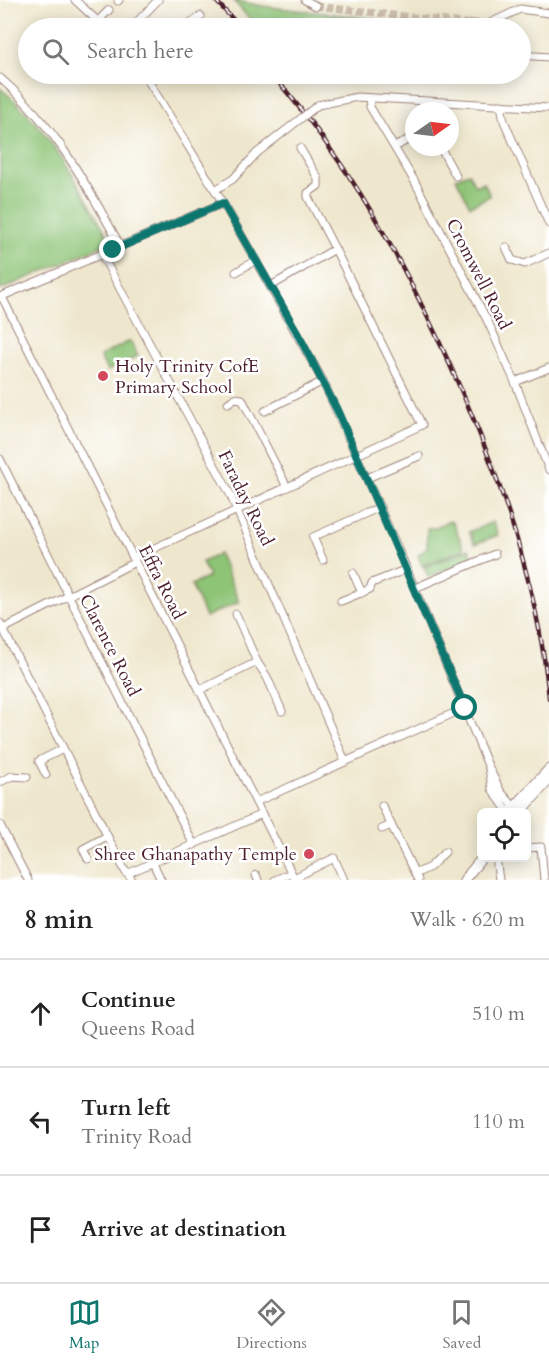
<!DOCTYPE html>
<html lang="en">
<head>
<meta charset="utf-8">
<style>
	:root { --surface:#fff; --page:#f2f2f2; --text:#222; --muted:#767676; --line:#e0e0e0; --accent:#0f766e }
	body { margin:0; font-family:Cardo,serif; background:var(--page); color:var(--text) }
	.controls { position:absolute; right:18px; bottom:18px; display:grid; overflow:hidden; border-radius:9px; box-shadow:0 3px 15px #0003 }
	.controls button { width:54px; height:54px; display:grid; place-items:center; padding:0; border:0; border-bottom:2px solid var(--line); background:var(--surface); color:var(--text); font:30px sans-serif }
	.compass { position:absolute; left:405px; top:102px; width:54px; height:54px; border-radius:50%; background:var(--surface); box-shadow:0 3px 15px #0003; rotate:76deg }
	.stop { position:absolute; width:18px; height:18px; margin:-14px; border:4px solid #0f766e; border-radius:50%; background:#fff }
	.stop.end { background:#0f766e; border-color:#fff; box-shadow:0 2px 6px #0008 }
	.list { margin:0; padding:0; list-style:none }
	h2 { display:flex; justify-content:space-between; align-items:center; height:78px; margin:0; padding:0 24px; font-size:26px }
	h2 small { font-size:20px; font-weight:400; color:var(--muted) }
	.list li { display:grid; grid-template-columns:39px 1fr auto; gap:18px; align-items:center; box-sizing:border-box; height:108px; padding:0 24px; border-top:2px solid var(--line) }
	.list b { display:block; font-size:22px; white-space:nowrap }
	.list p { margin:0; font-size:20px; white-space:nowrap; color:var(--muted) }
	.list em { font-size:20px; font-style:normal; color:var(--muted) }
	.icon { flex:none; width:33px; height:33px; fill:none; stroke:currentColor; stroke-width:2; stroke-linecap:round; stroke-linejoin:round }
	.map { position:relative; flex:none; width:549px; height:880px; overflow:hidden }
	.search { position:absolute; background:var(--surface); box-shadow:0 3px 15px #0003; left:18px; right:18px; top:18px; height:66px; display:flex; align-items:center; gap:15px; box-sizing:border-box; padding:0 21px; border-radius:33px; color:var(--muted); font-size:22px }
	.sheet { height:402px; background:var(--surface) }
	nav { display:flex; justify-content:space-around; align-items:center; box-sizing:border-box; height:84px; border-top:2px solid var(--line); background:var(--surface); font-size:16px; color:var(--muted) }
	nav a { display:grid; justify-items:center; gap:3px }
	nav .on { color:var(--accent) }
	.map>svg:first-child { display:block }
	.green { fill:#8dc476; stroke:#6c7250; stroke-width:1.5 }
	.lines { fill:none; stroke-linecap:round; stroke-linejoin:round }
	.minor-tunnel { stroke:#cebfad; stroke-width:7; stroke-dasharray:7 3.5; stroke-linecap:butt }
	.minor-casing { stroke:#9c837c; stroke-width:9 }
	.major-casing { stroke:#9c837c; stroke-width:11 }
	.minor { stroke:#fff; stroke-width:7 }
	.major { stroke:#fff; stroke-width:9 }
	.rail-casing { stroke:#4a1f2b; stroke-width:4.5 }
	.rail { stroke:#fff; stroke-width:2; stroke-dasharray:7; stroke-linecap:butt }
	.minor-bridge-casing { stroke:#9c837c; stroke-width:9; stroke-linecap:butt }
	.minor-bridge { stroke:#fff; stroke-width:7 }
	.route { stroke:#0f766e; stroke-width:8 }
	.poi-dot { fill:#d1495b; stroke:#fff; stroke-width:2 }
	.labels { text-anchor:middle; stroke-width:5; stroke-linejoin:round; paint-order:stroke }
	.street-label { font-size:18px; fill:#4a1f2b; stroke:#fff }
	.poi-label { font-size:18px; fill:#4a1f2b; stroke:#fff; text-anchor:start }
</style>
</head>
<body>
<div class="map">
<svg width="549" height="880" viewBox="0 0 549 880">
	<rect width="100%" height="100%" fill="#fff"/>
	<filter id="ink" filterUnits="userSpaceOnUse"><feTurbulence type="fractalNoise" baseFrequency=".0167" numOctaves="2"/><feDisplacementMap in="SourceGraphic" scale="12" xChannelSelector="R" yChannelSelector="G"/><feConvolveMatrix kernelMatrix="1 2 1 2 8 2 1 2 1" color-interpolation-filters="sRGB"/></filter>
	<filter id="wash" filterUnits="userSpaceOnUse"><feTurbulence type="fractalNoise" baseFrequency=".008" numOctaves="4" result="noise"/><feDisplacementMap in="SourceGraphic" scale="24" xChannelSelector="R" yChannelSelector="G"/><feGaussianBlur stdDeviation="1.35" result="paint"/><feColorMatrix in="noise" values="0 0 0 0 0 0 0 0 0 0 0 0 0 0 0 0 0 1.4 0 .05"/><feComposite in="paint" operator="in"/></filter>
	<g filter="url(#wash)">
		<rect width="100%" height="100%" fill="#efe7cd"/>
		<!-- green -->
		<g class="green">
			<polygon points="233,0 262,6 376,19 375,28 257,28"/>
			<path d="M0 88C50 128 80 187 111 242L0 290Z"/>
			<polygon points="469,173 475,186 484,182 490,196 470,206 456,178"/>
			<polygon points="130,341 138,356 107,371 100,356"/>
			<polygon points="448,521 453,522 464,549 422,566 418,555 427,548 427,528 434,528"/>
			<polygon points="493,522 498,535 475,544 469,532"/>
			<polygon points="469,549 473,557 469,561 428,577 424,567"/>
			<polygon points="219,554 239,602 205,617 191,585 209,577 202,562"/>
		</g>
	</g>
	<g filter="url(#ink)">
		<g class="lines">
			<!-- minor-tunnel -->
			<polyline class="minor-tunnel" points="316,6 473,24"/>
			<!-- minor casing -->
			<g class="minor-casing">
				<g id="minor">
					<polyline points="75,0 105,28"/>
					<polyline points="305,0 316,6"/>
					<polyline points="118,1 119,0"/>
					<polyline points="98,21 109,10"/>
					<polyline points="473,24 486,25 520,9 549,13"/>
					<polyline points="131,28 158,0"/>
					<polyline points="182,28 201,16"/>
					<polyline points="520,55 549,57"/>
					<polyline points="144,74 229,213 323,381 402,558 489,768 501,792 517,810"/>
					<path d="M0 78C55 125 87 185 121 247"/>
					<polyline points="369,98 370,107 415,182 488,322 515,382 549,470"/>
					<polyline points="318,105 357,97 549,108"/>
					<polyline points="501,105 504,121 549,224"/>
					<polyline points="422,111 423,101"/>
					<polyline points="395,147 414,136"/>
					<polyline points="440,147 456,176"/>
					<polyline points="300,148 318,178 318,186 308,193 308,197 335,249"/>
					<polyline points="215,190 233,179 257,153"/>
					<polyline points="506,247 512,260 525,264 549,253"/>
					<polyline points="102,255 230,494 345,761"/>
					<polyline points="236,272 256,260"/>
					<polyline points="0,297 223,203"/>
					<polyline points="2,297 295,880"/>
					<polyline points="515,382 549,368"/>
					<polyline points="228,403 235,398 242,399 287,487"/>
					<polyline points="265,411 323,381"/>
					<polyline points="0,459 194,845"/>
					<polyline points="367,478 419,456"/>
					<polyline points="133,558 422,425 335,249 271,286"/>
					<polyline points="323,560 313,537 380,507"/>
					<polyline points="353,573 362,593"/>
					<polyline points="415,588 495,554"/>
					<polyline points="341,601 370,589 372,583 407,569"/>
					<polyline points="236,614 257,662"/>
					<polyline points="0,623 125,871 132,880"/>
					<polyline points="3,629 135,562"/>
					<polyline points="200,690 257,662 267,677 282,711"/>
					<polyline points="489,768 492,789 508,812"/>
					<polyline points="46,775 39,761 63,749"/>
					<polyline points="0,782 12,776 27,777"/>
					<polyline points="256,802 465,708"/>
					<polyline points="382,806 418,880"/>
					<polyline points="0,825 28,880"/>
					<polyline points="382,829 391,825"/>
					<polyline points="526,848 541,847 544,880"/>
					<polyline points="496,858 499,880"/>
					<polyline points="88,859 83,849 107,836"/>
					<polyline points="153,863 161,880"/>
					<polyline points="129,873 262,814"/>
					<polyline points="415,874 430,867 445,852"/>
					<polyline points="256,875 258,880"/>
					<polyline points="294,878 334,858 344,880"/>
					<polyline points="275,880 291,873"/>
				</g>
			</g>
			<!-- major casing -->
			<g class="major-casing">
				<g id="major">
					<polyline points="510,812 549,769"/>
					<polyline points="521,812 549,780"/>
					<polyline points="464,880 482,858"/>
				</g>
			</g>
			<!-- minor -->
			<use href="#minor" class="minor"/>
			<!-- major -->
			<use href="#major" class="major"/>
			<!-- rail casing -->
			<g class="rail-casing">
				<g id="rail">
					<polyline points="215,0 241,28"/>
					<path d="M272 74C293 99 314 125 333 153 374 210 408 275 438 339 491 452 537 572 549 698"/>
				</g>
			</g>
			<!-- rail -->
			<use href="#rail" class="rail"/>
			<!-- minor-bridge casing -->
			<g class="minor-bridge-casing">
				<polyline id="minor-bridge" points="257,153 318,105"/>
			</g>
			<!-- minor-bridge -->
			<use href="#minor-bridge" class="minor-bridge"/>
		</g>
	</g>
	<g class="lines" filter="url(#ink)">
		<!-- route -->
		<polyline class="route" points="113,250 223,203 297,332 337,410 465,708"/>
	</g>
	<!-- markers -->
	<g class="poi-dot">
		<circle cx="103" cy="376" r="6"/>
		<circle cx="309" cy="854" r="6"/>
	</g>
	<g class="labels">
		<!-- street labels -->
		<g class="street-label">
			<text transform="translate(479 274) rotate(63)" y="6">Cromwell Road</text>
			<text transform="translate(246 498) rotate(64)" y="6">Faraday Road</text>
			<text transform="translate(162 582) rotate(63)" y="6">Effra Road</text>
			<text transform="translate(110 645) rotate(63)" y="6">Clarence Road</text>
		</g>
		<!-- poi labels -->
		<g class="poi-label">
			<text x="115" y="372">Holy Trinity CofE<tspan x="115" dy="21">Primary School</tspan></text>
			<text x="297" y="860" text-anchor="end">Shree Ghanapathy Temple</text>
		</g>
	</g>
</svg>
<div class="controls">
<button><svg class="icon" aria-label="locate" viewBox="0 0 24 24"><circle cx="12" cy="12" r="6"/><path d="M12 2v4M12 18v4M2 12h4M18 12h4"/></svg></button>
</div>
<svg class="compass" viewBox="-18 -18 36 36"><path d="M0-13l5 13h-10z" fill="#e53935"/><path d="M0 13l5-13h-10z" fill="#767676"/></svg>
<div class="stop" style="left:465px;top:708px"></div>
<div class="stop end" style="left:113px;top:250px"></div>
<div class="search"><svg class="icon" aria-label="search" viewBox="0 0 24 24"><circle cx="10" cy="10" r="6"/><path d="M15 15l6 6"/></svg>Search here</div>
</div>
<section class="sheet">
<h2>8 min<small>Walk · 620 m</small></h2>
<ul class="list">
<li><svg class="icon" aria-label="ahead" viewBox="0 0 24 24"><path d="M12 20V5M6 11l6-6 6 6"/></svg><div><b>Continue</b><p>Queens Road</p></div><em>510 m</em></li>
<li><svg class="icon" aria-label="left" viewBox="0 0 24 24"><path d="M17 20v-9H6M10 6l-5 5 5 5"/></svg><div><b>Turn left</b><p>Trinity Road</p></div><em>110 m</em></li>
<li><svg class="icon" aria-label="arrive" viewBox="0 0 24 24"><path d="M6 21V4h12l-3 4 3 4H6"/></svg><div><b>Arrive at destination</b></div></li>
</ul>
</section>
<nav>
<a class="on"><svg class="icon" aria-label="map" viewBox="0 0 24 24"><path d="M3 6l6-2 6 2 6-2v14l-6 2-6-2-6 2zM9 4v14M15 6v14"/></svg>Map</a>
<a><svg class="icon" aria-label="directions" viewBox="0 0 24 24"><path d="M12 3l9 9-9 9-9-9zM9 14v-3h6M13 9l2 2-2 2"/></svg>Directions</a>
<a><svg class="icon" aria-label="saved" viewBox="0 0 24 24"><path d="M7 4h10v16l-5-4-5 4z"/></svg>Saved</a>
</nav>
</body>
</html>
